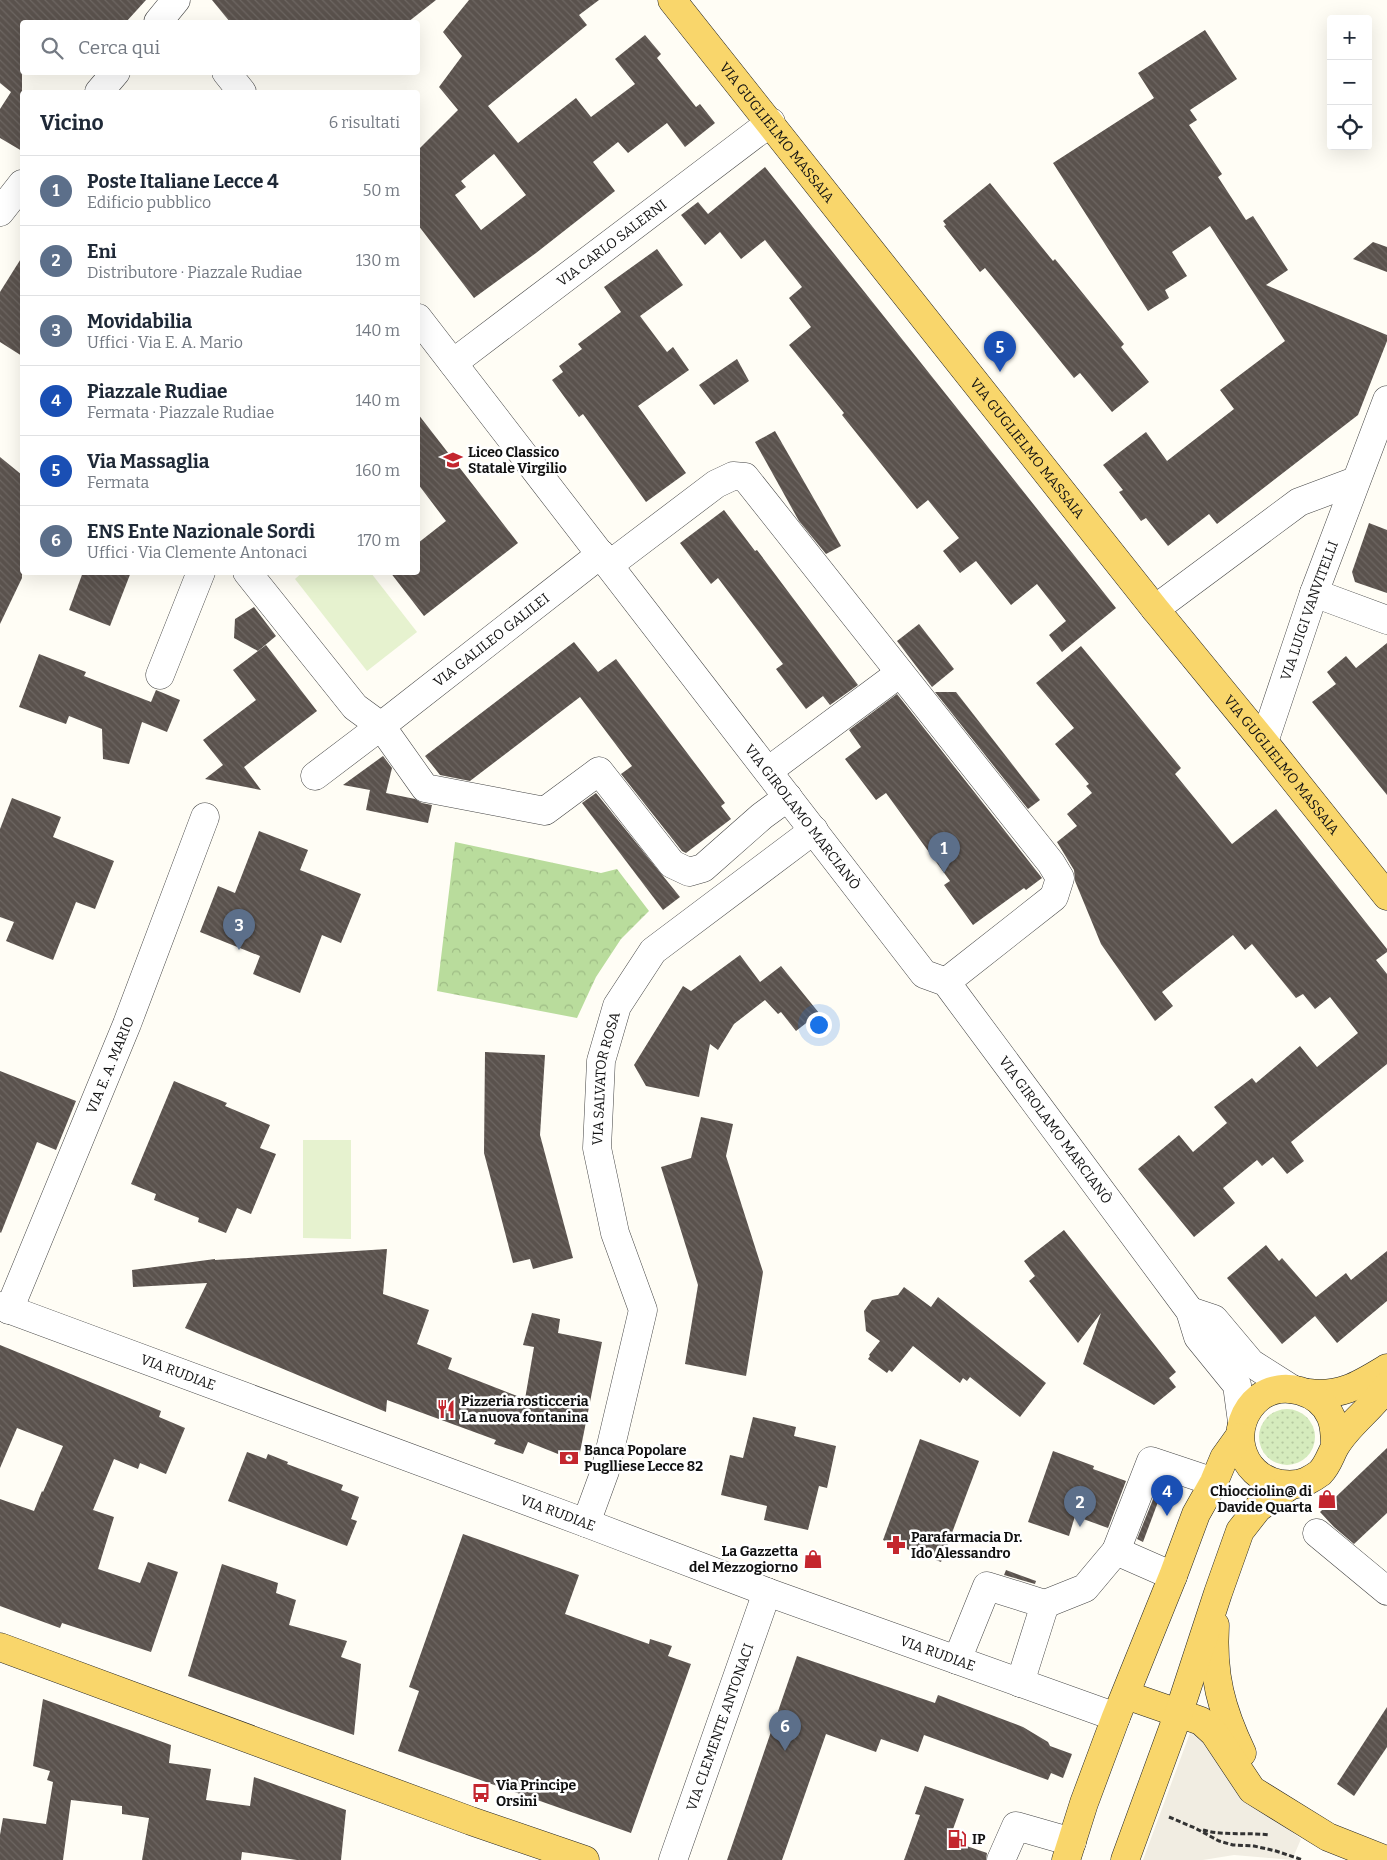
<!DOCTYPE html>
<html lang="it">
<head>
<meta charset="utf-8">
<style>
	:root { --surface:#fff; --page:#f6f6f7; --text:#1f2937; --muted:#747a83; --line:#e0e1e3; --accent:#0f766e }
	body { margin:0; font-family:Bitter,serif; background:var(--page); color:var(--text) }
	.controls { position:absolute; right:15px; top:15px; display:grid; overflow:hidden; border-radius:5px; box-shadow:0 5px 20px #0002 }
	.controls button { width:45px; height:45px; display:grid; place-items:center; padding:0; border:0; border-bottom:1px solid var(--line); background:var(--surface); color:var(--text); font:25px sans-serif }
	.you { position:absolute; left:818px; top:1024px; width:18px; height:18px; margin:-12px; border:4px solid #fff; border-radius:50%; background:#1a73e8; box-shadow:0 0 0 8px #1a73e833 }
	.badge { display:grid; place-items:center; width:32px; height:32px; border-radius:50%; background:var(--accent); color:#fff; font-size:16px; font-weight:700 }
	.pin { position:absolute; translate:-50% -41px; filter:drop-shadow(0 1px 2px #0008) }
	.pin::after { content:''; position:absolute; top:26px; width:18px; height:15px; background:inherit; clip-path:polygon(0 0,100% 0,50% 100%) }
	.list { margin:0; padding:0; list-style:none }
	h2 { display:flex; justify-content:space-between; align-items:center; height:65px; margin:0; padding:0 20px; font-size:21px }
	h2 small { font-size:16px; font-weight:400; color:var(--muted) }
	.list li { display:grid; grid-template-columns:32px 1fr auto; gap:15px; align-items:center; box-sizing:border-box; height:70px; padding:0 20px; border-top:1px solid var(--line) }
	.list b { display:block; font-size:19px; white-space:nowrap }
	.list p { margin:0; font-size:16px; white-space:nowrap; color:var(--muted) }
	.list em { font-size:16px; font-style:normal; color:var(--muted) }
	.icon { flex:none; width:28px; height:28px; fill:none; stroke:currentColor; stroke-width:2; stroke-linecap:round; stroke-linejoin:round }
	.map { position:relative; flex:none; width:1387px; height:1860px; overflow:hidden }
	.search { position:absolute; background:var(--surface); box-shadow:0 5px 20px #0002; left:20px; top:20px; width:400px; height:55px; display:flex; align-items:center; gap:12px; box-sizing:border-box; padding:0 18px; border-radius:5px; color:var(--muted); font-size:19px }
	.panel { position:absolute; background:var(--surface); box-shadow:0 5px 20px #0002; left:20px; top:90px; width:400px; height:485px; border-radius:5px }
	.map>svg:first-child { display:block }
	.green { fill:url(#green-dots) }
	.forest { fill:url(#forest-crowns) }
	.pitch { fill:#e6f2cf }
	.plaza { fill:#f1ede2 }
	.building { fill:url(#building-back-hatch); fill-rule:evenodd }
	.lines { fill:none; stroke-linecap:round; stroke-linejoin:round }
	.minor-casing { stroke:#444; stroke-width:29 }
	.major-casing { stroke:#222; stroke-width:29 }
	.path { stroke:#333; stroke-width:3; stroke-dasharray:5 2.5; stroke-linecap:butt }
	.minor { stroke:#fff; stroke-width:28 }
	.major { stroke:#f9d66b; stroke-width:28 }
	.labels { text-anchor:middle; stroke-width:5; stroke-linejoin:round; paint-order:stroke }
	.street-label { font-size:14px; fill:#111; stroke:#fff }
	.poi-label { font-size:14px; font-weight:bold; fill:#111; stroke:#fff; text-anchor:start }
</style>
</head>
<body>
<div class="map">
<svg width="1387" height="1860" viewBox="0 0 1387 1860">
	<defs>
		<pattern id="green-dots" width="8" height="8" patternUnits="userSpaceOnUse" patternTransform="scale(1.25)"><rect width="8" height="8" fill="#d5ebbd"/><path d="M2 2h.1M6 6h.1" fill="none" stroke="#b6c8a1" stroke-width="1.8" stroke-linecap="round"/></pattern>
		<pattern id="forest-crowns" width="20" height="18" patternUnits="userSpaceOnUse" patternTransform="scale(1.25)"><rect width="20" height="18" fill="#b9dc9c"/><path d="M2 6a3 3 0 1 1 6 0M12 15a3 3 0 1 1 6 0" fill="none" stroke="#9ebc85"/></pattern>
		<pattern id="building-back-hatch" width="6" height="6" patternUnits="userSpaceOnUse" patternTransform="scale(1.25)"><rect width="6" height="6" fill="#5a524d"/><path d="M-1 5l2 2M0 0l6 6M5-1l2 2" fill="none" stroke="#6d6662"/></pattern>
	</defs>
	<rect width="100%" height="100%" fill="#fffdf5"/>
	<!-- green -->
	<circle class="green" cx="1287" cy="1437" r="28"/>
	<!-- forest -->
	<polygon class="forest" points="455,842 601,873 617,869 649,911 621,939 596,977 577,1018 437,991"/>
	<!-- pitch -->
	<g class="pitch">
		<polygon points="303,572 371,573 417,632 367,671 295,579"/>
		<polygon points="303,1140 351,1140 351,1239 303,1238"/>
	</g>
	<!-- plaza -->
	<polygon class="plaza" points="1193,1732 1205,1738 1250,1800 1301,1839 1292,1860 1234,1855 1203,1860 1143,1860 1190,1733"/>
	<!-- building -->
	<g class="building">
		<polygon points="0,0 146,0 126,22 22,22 22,151 0,138 0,109 11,92 0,83"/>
		<polygon points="212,0 436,0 408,22 230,22"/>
		<path d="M469 0H599L579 15 587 25 488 106 518 143 576 98 591 117 635 84 615 59 645 35 661 54 657 58 696 107 700 104 715 123 685 147 667 123 628 153 618 142 593 162 615 191 536 253 474 298 418 225V150L458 110 439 87 462 56 443 32ZM494 154 526 195 481 230 455 195 466 187 461 181Z"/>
		<polygon points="1205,30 1237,79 1190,110 1197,120 1189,125 1222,174 1218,177 1246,220 1253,216 1288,270 1266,285 1387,335 1387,341 1358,415 1217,524 1209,514 1168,546 1146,518 1141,521 1119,492 1123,490 1103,465 1146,432 1167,461 1234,409 1220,390 1285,341 1210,226 1172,252 1187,276 1165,290 1169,298 1148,311 1053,163 1154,98 1138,73"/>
		<polygon points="765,167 1116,608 1062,652 1049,635 1066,621 1037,584 1011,605 976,561 960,573 943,551 959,538 928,500 917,509 842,415 844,413 789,345 811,327 789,298 802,287 765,240 741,259 720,232 705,245 681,215 698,202 708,214"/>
		<polygon points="990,183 1053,261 1055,259 1124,344 1121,347 1149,382 1112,412 1080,373 1074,378 985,268 980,272 944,226 946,225 943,221"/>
		<polygon points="1373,242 1387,247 1387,272 1353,259"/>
		<polygon points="657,249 683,285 640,316 667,352 673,347 689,370 638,406 686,473 646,502 583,414 579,417 552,380 563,372 559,366 582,349 578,344 621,312 604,287"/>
		<polygon points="22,257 22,356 0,342 0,292"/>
		<polygon points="737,359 749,381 714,405 699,385"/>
		<polygon points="418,414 518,543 424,616 390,572 418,572 418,543 446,521 418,484"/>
		<polygon points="775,431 841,546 826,554 799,521 755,442"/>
		<polygon points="0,457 22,475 22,578 0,624"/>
		<polygon points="724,510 755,551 757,550 858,685 830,705 823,696 806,709 776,669 783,664 718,578 711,584 680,543"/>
		<polygon points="1369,523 1387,530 1387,593 1355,582 1352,572"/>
		<polygon points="83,572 131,572 110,626 69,610"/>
		<polygon points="254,607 276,636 258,651 234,638 235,619"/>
		<polygon points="919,624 954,669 932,687 897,641"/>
		<polygon points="574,642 598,672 616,659 725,803 721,806 731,819 686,853 682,851 621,774 632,766 580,697 470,781 440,775 425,756"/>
		<polygon points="1387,643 1387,795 1312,702 1336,684 1327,672 1346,656 1356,668"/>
		<polygon points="266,645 317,711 244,767 261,790 205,779 223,765 203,740 256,700 233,670"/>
		<polygon points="1081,646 1181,768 1175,774 1232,844 1276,809 1387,949 1387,952 1376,960 1387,974 1387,1064 1291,1142 1304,1161 1287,1174 1273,1157 1262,1166 1257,1160 1223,1188 1235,1203 1194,1237 1138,1169 1179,1135 1193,1152 1227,1123 1214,1107 1252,1078 1256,1083 1300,1046 1317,1067 1358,1033 1330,997 1315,1009 1303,994 1296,998 1252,944 1245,950 1233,935 1162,992 1173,1006 1155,1021 1101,944 1075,881 1074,870 1057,842 1077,826 1067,814 1092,793 1086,786 1089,784 1055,744 1074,728 1036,683"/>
		<polygon points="39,654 86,672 84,676 151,702 156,690 180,700 167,732 142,722 129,764 103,759 102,729 69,716 66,724 19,707"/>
		<polygon points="935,692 956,692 1040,800 1028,809"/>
		<polygon points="897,694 1042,878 1026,890 1024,888 973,925 944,885 950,881 886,793 876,800 845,759 861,747 849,730"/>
		<polygon points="383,756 392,768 386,793 415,799 422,803 432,805 428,823 366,810 370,790 343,785"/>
		<polygon points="596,793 680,897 663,910 582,803"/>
		<polygon points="12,798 61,817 53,837 114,861 95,909 76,902 53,960 6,941 14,922 0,917 0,829"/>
		<polygon points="259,831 308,850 300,870 361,894 341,943 322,935 300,993 253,974 260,956 200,932 218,886 235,893"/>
		<polygon points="740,955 760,982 781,966 819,1013 796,1031 781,1012 778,1014 765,1000 734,1024 718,1050 710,1044 699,1097 646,1086 634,1065 683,986 691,991"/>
		<polygon points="485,1052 545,1055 540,1135 573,1258 533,1269 530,1259 513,1263 484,1153"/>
		<polygon points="0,1071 76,1101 56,1150 37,1142 1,1233 0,1232"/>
		<polygon points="174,1081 227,1103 225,1106 270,1125 260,1148 276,1154 251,1214 237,1208 226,1233 198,1222 199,1218 154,1200 156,1194 131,1184"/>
		<polygon points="701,1117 733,1124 726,1156 763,1272 746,1376 685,1364 698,1285 661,1167 691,1158"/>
		<polygon points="1064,1230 1176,1372 1169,1378 1176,1387 1154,1405 1083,1364 1101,1313 1078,1343 1029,1281 1035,1276 1024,1261"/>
		<polygon points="1266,1245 1279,1261 1282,1258 1316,1297 1346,1273 1351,1280 1387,1251 1387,1301 1337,1343 1315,1316 1282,1344 1227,1278"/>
		<polygon points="387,1249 383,1294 429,1310 417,1344 452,1358 448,1369 525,1399 534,1347 523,1345 532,1313 560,1319 558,1333 602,1342 578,1462 528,1442 523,1454 494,1444 496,1440 387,1400 386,1412 185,1328 207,1283 133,1287 132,1270 215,1259 215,1260"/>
		<polygon points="904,1287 931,1307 938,1297 1046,1383 1020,1417 970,1377 967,1381 963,1378 960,1383 913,1346 892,1372 889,1370 887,1373 868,1359 870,1356 869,1355 880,1341 866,1331 864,1311 872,1300 898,1295"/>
		<polygon points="0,1345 161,1411 159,1417 185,1428 166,1474 140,1463 138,1469 114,1459 93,1510 114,1517 98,1569 140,1583 148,1562 178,1572 151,1652 62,1623 60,1628 0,1606 0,1499 34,1511 42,1491 43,1492 63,1446 17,1428 0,1468"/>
		<polygon points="753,1417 796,1427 794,1436 836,1446 827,1488 819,1486 808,1530 764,1520 767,1506 721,1495 730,1455 743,1458"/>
		<polygon points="920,1439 979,1461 941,1562 883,1540"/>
		<polygon points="1387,1448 1387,1513 1354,1544 1334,1527 1320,1512"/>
		<polygon points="1053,1451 1094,1466 1093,1469 1126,1481 1108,1528 1075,1516 1069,1536 1028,1522"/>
		<polygon points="247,1452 266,1459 268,1454 288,1462 287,1464 343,1485 341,1490 359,1497 351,1519 357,1521 347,1546 228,1501"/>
		<polygon points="1156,1492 1161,1494 1143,1542 1137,1539"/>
		<polygon points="463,1534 579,1575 565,1614 649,1644 650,1639 672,1646 668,1656 691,1664 631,1833 398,1751 419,1691 409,1687"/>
		<polygon points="222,1564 278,1583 276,1593 296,1600 289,1625 347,1641 341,1657 361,1664 354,1735 188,1676"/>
		<polygon points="1006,1570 1036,1581 1035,1584 1004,1575"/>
		<polygon points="797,1656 935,1703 938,1695 1023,1727 1048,1742 1050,1746 1072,1754 1063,1778 1051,1773 1048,1780 924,1735 918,1752 881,1739 876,1752 826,1734 782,1860 727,1860"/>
		<polygon points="43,1699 171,1745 169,1763 211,1769 206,1800 250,1806 254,1777 346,1810 341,1860 297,1860 242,1852 241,1860 142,1860 149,1818 122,1814 122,1806 71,1800 63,1860 0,1860 0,1835 3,1818 46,1824 53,1782 47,1780 50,1771 33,1766"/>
		<polygon points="1387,1707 1387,1747 1354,1796 1337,1784"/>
		<polygon points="925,1786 964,1799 949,1840 987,1853 986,1860 904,1860 920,1815 915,1814"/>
	</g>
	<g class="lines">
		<!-- minor casing -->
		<g class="minor-casing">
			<g id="minor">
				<polyline points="158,22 176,0"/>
				<polyline points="226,72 242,92"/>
				<polyline points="99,92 116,72"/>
				<polyline points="0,212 22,184"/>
				<path id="s1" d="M418 318 924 974 946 982 1190 1311 1198 1337 1237 1385 1242 1422"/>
				<path id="s2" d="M453 363 771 122"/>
				<polyline points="609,565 716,484 733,476 745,477 1051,863 1060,878 1054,897 946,982"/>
				<path id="s3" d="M247 572 355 707 381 726 601 554"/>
				<polyline points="1314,593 1387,620"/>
				<polyline points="1155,609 1299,502 1355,481"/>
				<polyline points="160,675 201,572"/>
				<path id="s4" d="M1264 742 1314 593 1387 400"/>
				<polyline points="768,771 900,673"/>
				<polyline points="315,776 381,726 425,788 545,811 599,771 672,864 689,872 703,868 762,816 788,797"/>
				<path id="s5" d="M0 1306 586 1523 767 1592 1116 1717"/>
				<path id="s6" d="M9 1310 127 1024 205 817"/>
				<polyline points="1190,1311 1214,1319 1251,1363 1292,1389"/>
				<path id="s7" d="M586 1523 605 1471 643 1310 615 1233 597 1148 601 1061 617 1006 653 951 814 830"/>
				<polyline points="1317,1533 1387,1591"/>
				<polyline points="1173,1576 1116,1551 1151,1461 1214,1482"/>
				<polyline points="1045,1604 1085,1588 1116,1551"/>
				<polyline points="957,1660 987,1586 1045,1604 1020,1683"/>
				<path id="s8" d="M673 1860 767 1592"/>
				<polyline points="1001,1860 1016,1826 1072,1842"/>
			</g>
		</g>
		<!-- major casing -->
		<g class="major-casing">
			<g id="major">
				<path id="s9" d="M672 0 1155 609 1264 742 1387 896"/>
				<path d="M1308 1393C1341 1397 1359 1385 1387 1368"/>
				<path d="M1335 1447C1335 1436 1335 1427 1331 1417 1320 1391 1283 1380 1260 1397 1226 1424 1238 1477 1281 1484 1289 1485 1299 1485 1307 1481 1311 1479 1316 1476 1320 1473 1328 1465 1330 1456 1335 1447 1348 1424 1373 1408 1387 1386"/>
				<path d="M1215 1625C1212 1675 1221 1709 1242 1753"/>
				<polyline points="0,1647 471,1821 585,1860"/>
				<polyline points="1126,1695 1201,1721 1214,1733 1252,1790 1328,1837 1386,1860"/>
				<polyline points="1066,1860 1084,1803 1116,1717 1173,1576 1196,1514 1214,1482 1224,1458 1239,1437"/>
				<polyline points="1125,1860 1179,1712 1218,1593 1240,1531 1258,1508 1291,1485"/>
			</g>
		</g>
		<!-- path -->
		<g class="path">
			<polyline points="1169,1817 1195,1828 1219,1841 1233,1845 1254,1846 1276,1851 1303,1860"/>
			<path d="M1203 1830C1225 1836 1247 1832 1269 1835"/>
		</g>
		<!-- minor -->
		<use href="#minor" class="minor"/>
		<!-- major -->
		<use href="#major" class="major"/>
	</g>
	<!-- icons -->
	<defs>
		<g id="school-bare" transform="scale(1.5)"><path d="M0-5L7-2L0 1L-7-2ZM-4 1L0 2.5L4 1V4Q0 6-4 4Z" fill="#c4262e" stroke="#fff" stroke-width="2.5" paint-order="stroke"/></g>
		<g id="restaurant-bare" transform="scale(1.5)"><path d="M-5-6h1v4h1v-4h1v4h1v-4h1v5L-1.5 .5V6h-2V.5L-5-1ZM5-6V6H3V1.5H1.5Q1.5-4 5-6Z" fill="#c4262e" stroke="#fff" stroke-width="2.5" paint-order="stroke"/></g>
		<g id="bank-bare" transform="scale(1.5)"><path d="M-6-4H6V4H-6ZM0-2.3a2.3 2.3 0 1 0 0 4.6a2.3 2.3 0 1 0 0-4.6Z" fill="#c4262e" stroke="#fff" stroke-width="2.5" paint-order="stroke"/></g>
		<g id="shop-bare" transform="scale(1.5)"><path d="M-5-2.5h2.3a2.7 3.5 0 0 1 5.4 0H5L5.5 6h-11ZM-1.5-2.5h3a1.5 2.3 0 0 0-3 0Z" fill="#c4262e" stroke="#fff" stroke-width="2.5" paint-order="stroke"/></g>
		<g id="pharmacy-bare" transform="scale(1.5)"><path d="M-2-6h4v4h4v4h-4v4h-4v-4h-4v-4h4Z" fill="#c4262e" stroke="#fff" stroke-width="2.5" paint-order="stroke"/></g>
		<g id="bus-bare" transform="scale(1.5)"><path d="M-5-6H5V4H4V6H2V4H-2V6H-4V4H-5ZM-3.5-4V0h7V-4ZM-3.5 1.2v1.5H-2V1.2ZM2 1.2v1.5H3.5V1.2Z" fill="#c4262e" stroke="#fff" stroke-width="2.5" paint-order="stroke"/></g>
		<g id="fuel-bare" transform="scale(1.5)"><path d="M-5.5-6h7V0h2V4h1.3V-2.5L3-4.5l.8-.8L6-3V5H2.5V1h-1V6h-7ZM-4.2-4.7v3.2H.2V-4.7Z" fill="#c4262e" stroke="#fff" stroke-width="2.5" paint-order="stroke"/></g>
	</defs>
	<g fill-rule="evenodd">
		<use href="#school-bare" x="453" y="460"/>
		<use href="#restaurant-bare" x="446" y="1409"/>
		<use href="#bank-bare" x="569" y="1458"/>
		<use href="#shop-bare" x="1327" y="1499"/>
		<use href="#pharmacy-bare" x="896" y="1545"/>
		<use href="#shop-bare" x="813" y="1559"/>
		<use href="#bus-bare" x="481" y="1793"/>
		<use href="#fuel-bare" x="957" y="1839"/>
	</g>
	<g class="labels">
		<!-- street labels -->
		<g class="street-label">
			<text dy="5" stroke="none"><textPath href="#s9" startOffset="169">VIA GUGLIELMO MASSAIA</textPath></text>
			<text dy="5" stroke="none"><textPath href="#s2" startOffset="199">VIA CARLO SALERNI</textPath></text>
			<text dy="5" stroke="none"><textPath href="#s9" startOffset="572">VIA GUGLIELMO MASSAIA</textPath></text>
			<text dy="5" stroke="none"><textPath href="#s4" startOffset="139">VIA LUIGI VANVITELLI</textPath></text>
			<text dy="5" stroke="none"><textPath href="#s3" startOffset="345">VIA GALILEO GALILEI</textPath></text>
			<text dy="5" stroke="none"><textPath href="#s9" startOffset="978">VIA GUGLIELMO MASSAIA</textPath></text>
			<text dy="5" stroke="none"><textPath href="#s1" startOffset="630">VIA GIROLAMO MARCIANÒ</textPath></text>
			<text dy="5" stroke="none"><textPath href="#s6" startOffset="265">VIA E. A. MARIO</textPath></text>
			<text dy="5" stroke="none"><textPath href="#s7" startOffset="460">VIA SALVATOR ROSA</textPath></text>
			<text dy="5" stroke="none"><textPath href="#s1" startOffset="1036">VIA GIROLAMO MARCIANÒ</textPath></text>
			<text dy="5" stroke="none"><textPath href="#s5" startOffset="190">VIA RUDIAE</textPath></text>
			<text dy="5" stroke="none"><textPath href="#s5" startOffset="595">VIA RUDIAE</textPath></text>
			<text dy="5" stroke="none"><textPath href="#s5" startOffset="1000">VIA RUDIAE</textPath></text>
			<text dy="5" stroke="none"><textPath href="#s8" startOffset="141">VIA CLEMENTE ANTONACI</textPath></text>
		</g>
		<!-- poi labels -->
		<g class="poi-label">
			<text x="468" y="457">Liceo Classico<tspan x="468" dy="16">Statale Virgilio</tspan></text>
			<text x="461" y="1406">Pizzeria rosticceria<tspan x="461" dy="16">La nuova fontanina</tspan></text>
			<text x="584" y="1455">Banca Popolare<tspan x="584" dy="16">Puglliese Lecce 82</tspan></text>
			<text x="1312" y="1496" text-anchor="end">Chiocciolin@ di<tspan x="1312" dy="16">Davide Quarta</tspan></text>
			<text x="911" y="1542">Parafarmacia Dr.<tspan x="911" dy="16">Ido Alessandro</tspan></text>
			<text x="798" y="1556" text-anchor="end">La Gazzetta<tspan x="798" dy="16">del Mezzogiorno</tspan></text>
			<text x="496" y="1790">Via Principe<tspan x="496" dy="16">Orsini</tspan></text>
			<text x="972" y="1844">IP</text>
		</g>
	</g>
</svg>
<div class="controls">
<button>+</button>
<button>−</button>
<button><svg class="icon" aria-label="locate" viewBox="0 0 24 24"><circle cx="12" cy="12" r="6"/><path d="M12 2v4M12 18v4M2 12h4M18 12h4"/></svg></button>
</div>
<div class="you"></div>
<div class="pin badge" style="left:944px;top:873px;background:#5c6f8a">1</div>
<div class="pin badge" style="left:1080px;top:1527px;background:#5c6f8a">2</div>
<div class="pin badge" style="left:239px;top:950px;background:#5c6f8a">3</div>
<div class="pin badge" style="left:1167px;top:1516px;background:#1a4fb4">4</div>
<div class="pin badge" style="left:1000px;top:372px;background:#1a4fb4">5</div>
<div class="pin badge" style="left:785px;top:1751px;background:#5c6f8a">6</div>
<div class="search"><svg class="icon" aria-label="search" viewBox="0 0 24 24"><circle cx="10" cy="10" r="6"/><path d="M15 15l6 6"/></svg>Cerca qui</div>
<section class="panel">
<h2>Vicino<small>6 risultati</small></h2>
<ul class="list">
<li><span class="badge" style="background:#5c6f8a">1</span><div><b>Poste Italiane Lecce 4</b><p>Edificio pubblico</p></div><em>50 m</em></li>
<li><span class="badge" style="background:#5c6f8a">2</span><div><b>Eni</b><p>Distributore · Piazzale Rudiae</p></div><em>130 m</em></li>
<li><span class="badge" style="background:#5c6f8a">3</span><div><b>Movidabilia</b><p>Uffici · Via E. A. Mario</p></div><em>140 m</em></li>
<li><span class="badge" style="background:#1a4fb4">4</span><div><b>Piazzale Rudiae</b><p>Fermata · Piazzale Rudiae</p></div><em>140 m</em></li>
<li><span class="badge" style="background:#1a4fb4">5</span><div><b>Via Massaglia</b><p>Fermata</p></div><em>160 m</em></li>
<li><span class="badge" style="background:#5c6f8a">6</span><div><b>ENS Ente Nazionale Sordi</b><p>Uffici · Via Clemente Antonaci</p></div><em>170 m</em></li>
</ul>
</section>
</div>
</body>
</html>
